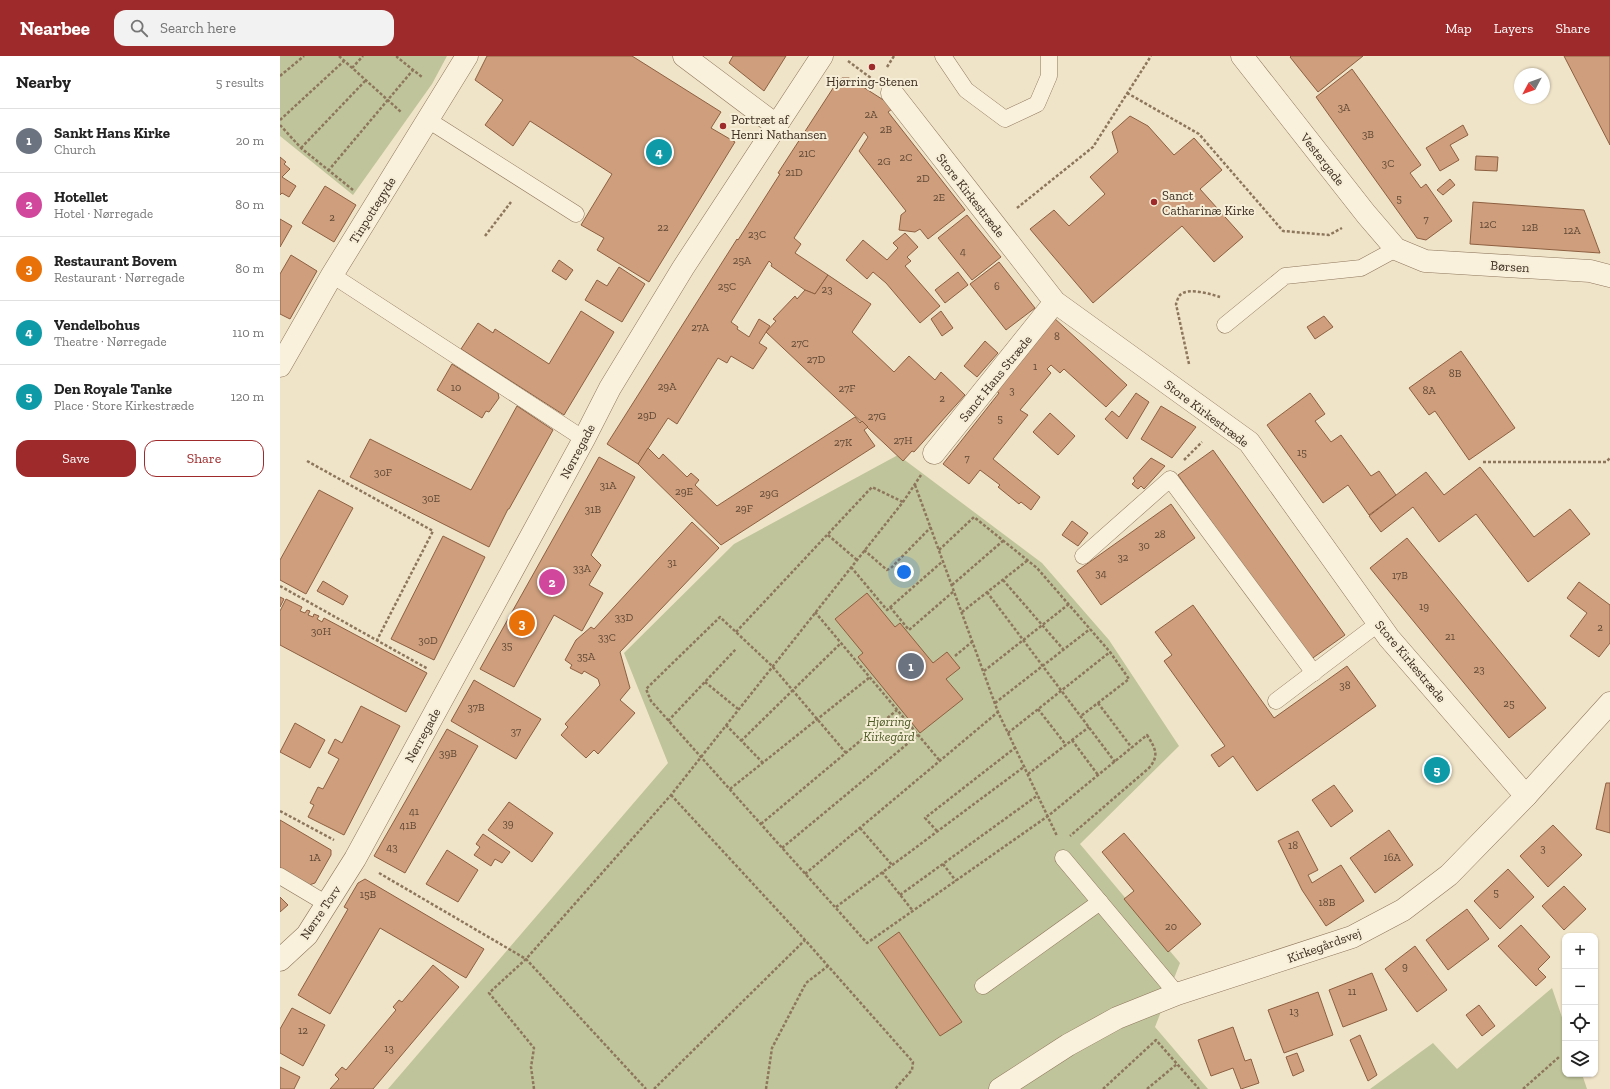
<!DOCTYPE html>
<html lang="en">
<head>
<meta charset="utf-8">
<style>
	:root { --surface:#fff; --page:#f2f2f2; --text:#222; --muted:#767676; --line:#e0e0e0; --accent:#9e2a2b }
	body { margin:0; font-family:"Zilla Slab",serif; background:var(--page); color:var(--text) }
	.controls { position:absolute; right:12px; bottom:12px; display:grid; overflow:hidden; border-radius:8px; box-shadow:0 1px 3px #0004 }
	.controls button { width:36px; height:36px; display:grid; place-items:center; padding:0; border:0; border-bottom:1px solid var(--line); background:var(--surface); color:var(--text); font:20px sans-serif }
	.compass { position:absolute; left:1234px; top:12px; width:36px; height:36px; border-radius:50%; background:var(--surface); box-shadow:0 1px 3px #0004; rotate:229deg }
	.you { position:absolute; left:624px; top:516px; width:14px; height:14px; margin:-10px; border:3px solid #fff; border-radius:50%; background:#1a73e8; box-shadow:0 0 0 6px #1a73e833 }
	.badge { display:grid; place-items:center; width:26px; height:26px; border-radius:50%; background:var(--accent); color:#fff; font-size:13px; font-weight:700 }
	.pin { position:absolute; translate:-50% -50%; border:2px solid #fff; box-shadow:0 1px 4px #0006 }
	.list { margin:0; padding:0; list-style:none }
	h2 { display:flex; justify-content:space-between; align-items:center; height:52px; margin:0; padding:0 16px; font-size:17px }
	h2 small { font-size:13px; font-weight:400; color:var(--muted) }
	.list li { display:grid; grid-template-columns:26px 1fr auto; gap:12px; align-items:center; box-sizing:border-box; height:64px; padding:0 16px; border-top:1px solid var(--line) }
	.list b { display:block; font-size:15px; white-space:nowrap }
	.list p { margin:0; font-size:13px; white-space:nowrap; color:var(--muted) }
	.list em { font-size:13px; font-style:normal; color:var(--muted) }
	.actions { display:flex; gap:8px; padding:12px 16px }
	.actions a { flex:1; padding:9px 0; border:1px solid var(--accent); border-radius:12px; text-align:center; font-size:14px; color:var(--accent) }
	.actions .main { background:var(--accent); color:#fff }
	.icon { flex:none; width:22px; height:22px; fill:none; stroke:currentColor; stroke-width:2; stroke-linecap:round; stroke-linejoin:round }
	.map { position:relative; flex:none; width:1330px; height:1033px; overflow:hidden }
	header { display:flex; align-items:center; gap:24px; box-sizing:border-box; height:56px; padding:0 20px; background:var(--accent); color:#fff }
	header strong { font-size:19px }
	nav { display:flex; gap:22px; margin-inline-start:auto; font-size:14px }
	.search { width:280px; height:36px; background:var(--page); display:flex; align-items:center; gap:10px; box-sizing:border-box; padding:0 14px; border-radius:12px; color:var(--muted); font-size:15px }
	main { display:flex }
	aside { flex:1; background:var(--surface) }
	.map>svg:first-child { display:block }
	.cemetery { fill:#bfc49a }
	.building { fill:#cf9f7d; stroke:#8d5f41 }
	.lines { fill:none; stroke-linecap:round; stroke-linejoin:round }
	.lane-casing { stroke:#8d765c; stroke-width:17 }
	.street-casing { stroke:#8d765c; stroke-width:23 }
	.path { stroke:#8d765c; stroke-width:2.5; stroke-dasharray:3 2; stroke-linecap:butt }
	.lane { stroke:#faf1dc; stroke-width:16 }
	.street { stroke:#faf1dc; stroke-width:22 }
	.poi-dot { fill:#9e2a2b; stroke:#f7eed8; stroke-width:1.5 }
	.labels { text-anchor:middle; stroke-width:4; stroke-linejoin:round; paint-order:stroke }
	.number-label { font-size:11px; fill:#624a37 }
	.poi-label { font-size:13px; fill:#3d2e20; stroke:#f7eed8; text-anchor:start }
	.street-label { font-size:13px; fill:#3d2e20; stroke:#f7eed8 }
	.park-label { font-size:13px; font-style:italic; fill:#4d5a26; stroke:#f7eed8 }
</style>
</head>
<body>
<header>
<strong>Nearbee</strong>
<div class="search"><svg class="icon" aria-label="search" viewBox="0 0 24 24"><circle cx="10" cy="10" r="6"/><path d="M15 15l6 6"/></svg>Search here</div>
<nav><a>Map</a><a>Layers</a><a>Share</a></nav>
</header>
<main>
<aside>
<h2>Nearby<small>5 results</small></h2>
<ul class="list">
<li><span class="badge" style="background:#6b7280">1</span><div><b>Sankt Hans Kirke</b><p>Church</p></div><em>20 m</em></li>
<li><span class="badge" style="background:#d1479c">2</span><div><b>Hotellet</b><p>Hotel · Nørregade</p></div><em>80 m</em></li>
<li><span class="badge" style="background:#e8710a">3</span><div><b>Restaurant Bovem</b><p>Restaurant · Nørregade</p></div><em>80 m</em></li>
<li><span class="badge" style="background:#0f9aa8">4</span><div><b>Vendelbohus</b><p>Theatre · Nørregade</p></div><em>110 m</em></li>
<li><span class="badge" style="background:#0f9aa8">5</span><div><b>Den Royale Tanke</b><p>Place · Store Kirkestræde</p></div><em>120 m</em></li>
</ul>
<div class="actions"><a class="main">Save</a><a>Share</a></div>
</aside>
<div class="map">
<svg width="1330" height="1033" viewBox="0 0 1330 1033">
	<rect width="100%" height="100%" fill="#f0e4c8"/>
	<!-- cemetery -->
	<g class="cemetery">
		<polygon points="0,0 167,0 152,28 73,139 0,80"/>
		<polygon points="618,399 762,507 829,584 899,690 800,788 900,907 875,971 928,1033 108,1033 388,707 344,597 454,488"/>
		<polygon points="1272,932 1285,970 1285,1018 1302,1018 1307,1033 1090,1033 1153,987 1177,1013"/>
	</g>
	<!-- building -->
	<g class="building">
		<polygon points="207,0 352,0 441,56 431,72 455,86 369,226 317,194 324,182 301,169 332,118 250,65 233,90 205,69 223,44 195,24"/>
		<polygon points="453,0 506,0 484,35 449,7"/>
		<polygon points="1011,0 1083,0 1038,36 1010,1"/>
		<polygon points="1284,0 1330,0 1330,89"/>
		<polygon points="1072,13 1141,109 1130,117 1141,132 1146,128 1172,165 1146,184 1137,182 1036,41"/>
		<polygon points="562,22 569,22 605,45 612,53 608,56 685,154 648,183 640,173 635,176 619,174 621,159 626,155 579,95 588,81 584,76 514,182 521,188 515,197 548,219 535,238 525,234 491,210 492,208 489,205 451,266 458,271 457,273 469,281 479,263 490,270 479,287 487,292 473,313 451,300 447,307 438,302 397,368 388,362 358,408 327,388 457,183 458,184 500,118 498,117 557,26"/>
		<polygon points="850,60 868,70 894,99 914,82 942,114 920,133 963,181 934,206 902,170 813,247 750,173 774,154 789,170 825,138 810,121 838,96 832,76"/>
		<polygon points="1183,69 1188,79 1170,89 1179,104 1160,115 1146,92"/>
		<polygon points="1196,100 1218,101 1217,115 1195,114"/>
		<polygon points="0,101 6,106 4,108 10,113 2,121 16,130 9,141 2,137 0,139"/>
		<polygon points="1170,123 1175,129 1163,139 1157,134"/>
		<polygon points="45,130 76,149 54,186 22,167"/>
		<polygon points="1193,146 1304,154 1320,197 1190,188"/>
		<polygon points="687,159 721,201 692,224 658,182"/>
		<polygon points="0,163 12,170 0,191"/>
		<polygon points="625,177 638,191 627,201 631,205 625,210 660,250 640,267 606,227 593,216 587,223 566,204 583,184 607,204 618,192 613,187"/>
		<polygon points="11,199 37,215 10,263 0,258 0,218"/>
		<polygon points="279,204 293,214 286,224 272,215"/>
		<polygon points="719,206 755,252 726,274 690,228"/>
		<polygon points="339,211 365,228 342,266 305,244 317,224 327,230"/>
		<polygon points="678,216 688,229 665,247 655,234"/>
		<polygon points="548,219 591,248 572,276 614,316 629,300 655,324 661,316 685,339 634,396 632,395 623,405 486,276 496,265 493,263 515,240 517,243 525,234 535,238"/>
		<polygon points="301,255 334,276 284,359 181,293 198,267 213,277 215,273 269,308"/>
		<polygon points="661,255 673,272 662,280 651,263"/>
		<polygon points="1044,260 1053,271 1035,283 1027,271"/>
		<polygon points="773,261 847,329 826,351 784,313 780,317 771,309 767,313 771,317 740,354 748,359 713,403 760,441 751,454 741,446 739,448 718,431 720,429 700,414 689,428 663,408 719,337 712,332"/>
		<polygon points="705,285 718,297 697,321 684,310"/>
		<polygon points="1181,295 1235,372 1189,404 1155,355 1149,359 1129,332"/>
		<polygon points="172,308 218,337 219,342 209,356 206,355 202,362 157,334"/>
		<polygon points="856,337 869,346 847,383 825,363 832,355 839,361"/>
		<polygon points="1030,337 1045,358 1035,365 1051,386 1061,379 1091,420 1099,415 1116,439 1089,459 1068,429 1043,447 987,369"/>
		<polygon points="237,350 273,374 229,453 228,453 209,491 70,421 90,383 191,434"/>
		<polygon points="881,350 916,371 892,402 861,383"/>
		<polygon points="770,357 795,380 778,399 753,376"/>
		<polygon points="575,361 580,367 582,365 588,371 584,374 595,390 441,489 358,408 368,392 379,403 383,398 407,421 411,417 419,424 415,429 437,450"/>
		<polygon points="933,394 1065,579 1030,604 898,419"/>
		<polygon points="319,401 355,421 311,499 321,509 309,529 323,537 302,575 274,559 234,631 200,613"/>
		<polygon points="871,402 885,410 864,433 861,430 858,433 852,428 855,425 853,422"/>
		<polygon points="1200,411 1254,481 1290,453 1310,478 1248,526 1196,458 1159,486 1133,451 1101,476 1089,460 1146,416 1164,439"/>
		<polygon points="39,434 73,452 26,538 0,524 0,504"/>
		<polygon points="891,448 915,482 821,549 797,515"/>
		<polygon points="792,465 808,477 798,490 782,479"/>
		<polygon points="412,466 439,492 340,596 350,632 340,644 355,657 318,698 314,694 306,702 281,679 288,671 285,668 320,629 318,623 304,615 302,618 290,612 292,609 285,604 296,584 311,571 314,573"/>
		<polygon points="163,480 205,501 154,604 111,583"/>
		<polygon points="1127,482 1266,652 1229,682 1090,512"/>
		<polygon points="43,525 68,540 63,549 37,535"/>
		<polygon points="1299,526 1330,549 1330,587 1319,601 1290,580 1307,557 1287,542"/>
		<polygon points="587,537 615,571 620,567 653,607 667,596 680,612 666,623 683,643 640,677 578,601 583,597 555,563"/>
		<polygon points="0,541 4,543 0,551"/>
		<polygon points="6,543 22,551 20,555 25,557 27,554 30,555 28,559 33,561 34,558 39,560 37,563 42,566 44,562 147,617 126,656 0,589 0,555"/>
		<polygon points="913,549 994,662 1067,610 1096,650 977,735 953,700 939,711 931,699 945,690 884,605 892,599 875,576"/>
		<polygon points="194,624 261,663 236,703 171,665"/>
		<polygon points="81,650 120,670 64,779 28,761 34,749 30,747 38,731 43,733 59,703 48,697 55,683 62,687"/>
		<polygon points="15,667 45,684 30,712 0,696"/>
		<polygon points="167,673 198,690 125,817 94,800"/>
		<polygon points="1326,727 1330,727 1330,777 1316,773"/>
		<polygon points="1054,729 1073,755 1051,771 1032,744"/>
		<polygon points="229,746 273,777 252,806 208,774"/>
		<polygon points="0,764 51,794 51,799 35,827 29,829 0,812"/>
		<polygon points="1273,769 1302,799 1268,831 1240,800"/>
		<polygon points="1109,774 1133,809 1095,837 1070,802"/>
		<polygon points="1018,775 1038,814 1028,819 1032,827 1061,809 1084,845 1046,870 1022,834 998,785"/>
		<polygon points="844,777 921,868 888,896 844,843 854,835 822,796"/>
		<polygon points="203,778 230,796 222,807 215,803 211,810 194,799 200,791 196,788"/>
		<polygon points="167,794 198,814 178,846 146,828"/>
		<polygon points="1228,813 1254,841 1220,873 1194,845"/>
		<polygon points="85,823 204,893 186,922 100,872 50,958 18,939 68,853 64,851 78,827"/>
		<polygon points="1284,830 1306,853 1284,874 1262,850"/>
		<polygon points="0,841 8,849 0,856"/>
		<polygon points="1187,853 1209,883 1168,914 1146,884"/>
		<polygon points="1241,869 1270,901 1258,913 1266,921 1256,930 1218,890"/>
		<polygon points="619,876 682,966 660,980 598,891"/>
		<polygon points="1135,890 1167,934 1137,956 1105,913"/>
		<polygon points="153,909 179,931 93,1033 50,1033 59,1023 55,1019 62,1011 66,1014 116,954 113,951 119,944 122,946"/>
		<polygon points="1092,917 1107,954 1063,971 1049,934"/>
		<polygon points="1038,936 1053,979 1004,997 988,954"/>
		<polygon points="1199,949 1215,970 1202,980 1186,959"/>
		<polygon points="12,952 45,969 23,1010 0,997 0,973"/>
		<polygon points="953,971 965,1005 971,1003 979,1027 961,1033 953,1012 931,1020 918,984"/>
		<polygon points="1080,979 1097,1019 1088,1025 1070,984"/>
		<polygon points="1017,997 1024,1015 1013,1020 1006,1001"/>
		<polygon points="0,1011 20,1021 14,1033 0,1033"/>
	</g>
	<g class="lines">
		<!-- lane casing -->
		<g class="lane-casing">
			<g id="lane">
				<polyline points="663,0 686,34 725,63 757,48 769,20 769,0"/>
				<polyline points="148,64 296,158"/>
				<polyline points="52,219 304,383"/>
				<polyline points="945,269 1005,220 1081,212 1116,193"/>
				<polyline points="803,500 890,423 1034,617"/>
				<polyline points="996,645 1099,567"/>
				<polyline points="783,802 897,938"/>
				<polyline points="0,820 47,848"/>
				<polyline points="703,930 820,846"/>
			</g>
		</g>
		<!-- street casing -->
		<g class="street-casing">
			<g id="street">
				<polyline points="404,0 496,69"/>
				<polyline points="962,0 1086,158 1116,193 1145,205 1310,215 1330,220"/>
				<polyline points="612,37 775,246 969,386 1109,582 1246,740"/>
				<polyline points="0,310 52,219 187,0"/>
				<polyline points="654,397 775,246"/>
				<polyline points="0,904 27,879 75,803 304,383 330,332 403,212 542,0"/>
				<polyline points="720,1033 788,989 837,962 897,938 1072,881 1123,854 1169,819 1246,740 1330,647"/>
			</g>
		</g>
		<!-- path -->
		<g class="path">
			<polyline points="59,0 121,56"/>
			<polyline points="118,0 117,1 142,21"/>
			<polyline points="568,5 591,22"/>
			<polyline points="607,11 614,0"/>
			<polyline points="72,12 83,0"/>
			<polyline points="0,20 24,0"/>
			<polyline points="847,37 919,78 1003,175 1049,179 1062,172"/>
			<polyline points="0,64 64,5"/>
			<polyline points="0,69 21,92 73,134"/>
			<polyline points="21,92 86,24"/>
			<polyline points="48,115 133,14"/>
			<polyline points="737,152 813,91 871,0"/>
			<polyline points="205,180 231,146"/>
			<path d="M909 308 896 248C897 245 898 241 900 239 908 231 930 238 940 241"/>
			<polyline points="904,404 922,386"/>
			<polyline points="27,405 153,475 97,584"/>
			<polyline points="1203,406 1326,406 1330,402"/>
			<polyline points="635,429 718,656 777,780"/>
			<polyline points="548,479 577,504"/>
			<polyline points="584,494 607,514 611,512 651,471"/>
			<polyline points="659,494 694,461 757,512 830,596 849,623 801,660"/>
			<polyline points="571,511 607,554 663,505"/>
			<polyline points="723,524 783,593"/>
			<polyline points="672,529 724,484"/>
			<polyline points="0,530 148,613"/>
			<polyline points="707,536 835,706"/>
			<polyline points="610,551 629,574 674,535"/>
			<polyline points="535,556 660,705"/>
			<polyline points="682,556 748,504"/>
			<polyline points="456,576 592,431 623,446"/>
			<polyline points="675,600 693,585"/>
			<polyline points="704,615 789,548"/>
			<polyline points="425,626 458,653"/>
			<polyline points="715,647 810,573"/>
			<polyline points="818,647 852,692"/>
			<polyline points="758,653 786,689"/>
			<polyline points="388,665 456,593"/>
			<polyline points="446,669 483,707"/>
			<polyline points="728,677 830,596"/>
			<polyline points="792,684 818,719"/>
			<polyline points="461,685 561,587"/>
			<path d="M566 697 492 610 440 561 366 633 371 645 587 887 768 760 867 679C875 692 880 699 869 712L790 780"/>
			<polyline points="748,718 809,671"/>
			<polyline points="450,733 590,621"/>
			<polyline points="391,739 525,884 633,1006 632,1014 615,1033"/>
			<polyline points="0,755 54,784"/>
			<polyline points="481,768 617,654"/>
			<polyline points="580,772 612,809"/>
			<polyline points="657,775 645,762 736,691"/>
			<polyline points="502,792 638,679"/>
			<polyline points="663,808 676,825"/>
			<polyline points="602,816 633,855"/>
			<polyline points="99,817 246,903 366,1033"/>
			<polyline points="525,818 718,656"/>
			<polyline points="620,839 758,739"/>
			<polyline points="556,851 745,710"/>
			<polyline points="254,1033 251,1011 254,992 209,937 246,903 391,739 623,446 641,419"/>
			<polyline points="374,1033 525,884"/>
			<polyline points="486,1033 492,992 526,927 548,910"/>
			<polyline points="823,1033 876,984 919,1033"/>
			<polyline points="867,1033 897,1008"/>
			<polyline points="1243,1033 1279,1001"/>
		</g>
		<!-- lane -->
		<use href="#lane" class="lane"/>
		<!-- street -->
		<use href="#street" class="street"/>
	</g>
	<!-- markers -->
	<g class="poi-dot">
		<circle cx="592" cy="11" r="4"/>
		<circle cx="443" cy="70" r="4"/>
		<circle cx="874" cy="146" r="4"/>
	</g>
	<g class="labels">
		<!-- number labels -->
		<g class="number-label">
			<text x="1064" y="55">3A</text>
			<text x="591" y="62">2A</text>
			<text x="606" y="77">2B</text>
			<text x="1088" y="82">3B</text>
			<text x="527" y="101">21C</text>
			<text x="626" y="105">2C</text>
			<text x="604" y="109">2G</text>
			<text x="1108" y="111">3C</text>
			<text x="514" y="120">21D</text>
			<text x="643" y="126">2D</text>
			<text x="659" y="145">2E</text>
			<text x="1119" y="146">5</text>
			<text x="52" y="165">2</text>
			<text x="1146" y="167">7</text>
			<text x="1208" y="172">12C</text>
			<text x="383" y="175">22</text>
			<text x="1250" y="175">12B</text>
			<text x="1292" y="178">12A</text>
			<text x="477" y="182">23C</text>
			<text x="683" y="199">4</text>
			<text x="462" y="208">25A</text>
			<text x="447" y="234">25C</text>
			<text x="717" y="234">6</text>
			<text x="547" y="237">23</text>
			<text x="420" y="275">27A</text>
			<text x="777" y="284">8</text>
			<text x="520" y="291">27C</text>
			<text x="536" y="307">27D</text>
			<text x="755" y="314">1</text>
			<text x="1175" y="321">8B</text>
			<text x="387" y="334">29A</text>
			<text x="176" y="335">10</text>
			<text x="567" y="336">27F</text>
			<text x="732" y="338">3</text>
			<text x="1149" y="338">8A</text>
			<text x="662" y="346">2</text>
			<text x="367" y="363">29D</text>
			<text x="597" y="364">27G</text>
			<text x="720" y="366">5</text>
			<text x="623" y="388">27H</text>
			<text x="563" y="390">27K</text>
			<text x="1022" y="400">15</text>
			<text x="687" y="406">7</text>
			<text x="103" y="420">30F</text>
			<text x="328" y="433">31A</text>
			<text x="404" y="439">29E</text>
			<text x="489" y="441">29G</text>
			<text x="151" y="446">30E</text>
			<text x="464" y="456">29F</text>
			<text x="313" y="457">31B</text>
			<text x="880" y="482">28</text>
			<text x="864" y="493">30</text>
			<text x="843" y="505">32</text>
			<text x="392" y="510">31</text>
			<text x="302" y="516">33A</text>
			<text x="821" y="521">34</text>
			<text x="1120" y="523">17B</text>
			<text x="1144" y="554">19</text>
			<text x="344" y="565">33D</text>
			<text x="1320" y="575">2</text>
			<text x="41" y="579">30H</text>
			<text x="1170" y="584">21</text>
			<text x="327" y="585">33C</text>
			<text x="148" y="588">30D</text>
			<text x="227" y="593">35</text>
			<text x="306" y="604">35A</text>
			<text x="1199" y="617">23</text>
			<text x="1065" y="633">38</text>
			<text x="1229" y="651">25</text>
			<text x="196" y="655">37B</text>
			<text x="236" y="679">37</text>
			<text x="168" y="701">39B</text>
			<text x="134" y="759">41</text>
			<text x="228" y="771">39</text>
			<text x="128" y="773">41B</text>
			<text x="1013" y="793">18</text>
			<text x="112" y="795">43</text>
			<text x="1263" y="796">3</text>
			<text x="35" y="805">1A</text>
			<text x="1112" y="805">16A</text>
			<text x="1216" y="840">5</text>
			<text x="88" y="842">15B</text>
			<text x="1047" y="850">18B</text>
			<text x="891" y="874">20</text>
			<text x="1125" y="914">9</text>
			<text x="1072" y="939">11</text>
			<text x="1014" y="959">13</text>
			<text x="23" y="978">12</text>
			<text x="109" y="996">13</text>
		</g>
		<!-- poi labels -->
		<g class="poi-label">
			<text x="592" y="30" text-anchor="middle">Hjørring-Stenen</text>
			<text x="451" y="68">Portræt af<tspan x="451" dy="15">Henri Nathansen</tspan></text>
			<text x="882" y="144">Sanct<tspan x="882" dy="15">Catharinæ Kirke</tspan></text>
		</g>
		<!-- street labels -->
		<g class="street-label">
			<text transform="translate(1043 103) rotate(52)" y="5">Vestergade</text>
			<text transform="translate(691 139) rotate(52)" y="5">Store Kirkestræde</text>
			<text transform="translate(92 154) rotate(-58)" y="5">Tinpottegyde</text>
			<text transform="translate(1230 210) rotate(4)" y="5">Børsen</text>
			<text transform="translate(715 322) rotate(-51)" y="5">Sanct Hans Stræde</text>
			<text transform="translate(927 357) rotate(37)" y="5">Store Kirkestræde</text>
			<text transform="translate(297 395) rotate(-62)" y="5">Nørregade</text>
			<text transform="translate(1131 605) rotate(50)" y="5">Store Kirkestræde</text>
			<text transform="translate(142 679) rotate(-61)" y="5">Nørregade</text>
			<text transform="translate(40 856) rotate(-56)" y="5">Nørre Torv</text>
			<text transform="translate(1044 889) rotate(-20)" y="5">Kirkegårdsvej</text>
		</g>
		<!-- park labels -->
		<g class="park-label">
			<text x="609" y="670">Hjørring<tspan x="609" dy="15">Kirkegård</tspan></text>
		</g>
	</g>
</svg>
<div class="controls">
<button>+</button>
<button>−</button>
<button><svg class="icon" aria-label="locate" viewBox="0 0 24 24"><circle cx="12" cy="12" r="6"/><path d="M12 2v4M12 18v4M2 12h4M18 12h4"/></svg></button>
<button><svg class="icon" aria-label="layers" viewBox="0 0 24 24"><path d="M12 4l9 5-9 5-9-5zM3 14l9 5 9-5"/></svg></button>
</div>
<svg class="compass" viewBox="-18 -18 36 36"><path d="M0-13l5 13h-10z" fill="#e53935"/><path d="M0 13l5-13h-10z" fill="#767676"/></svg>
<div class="you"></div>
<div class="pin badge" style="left:631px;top:610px;background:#6b7280">1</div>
<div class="pin badge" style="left:272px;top:526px;background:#d1479c">2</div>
<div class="pin badge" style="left:242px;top:567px;background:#e8710a">3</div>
<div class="pin badge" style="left:379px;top:96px;background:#0f9aa8">4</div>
<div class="pin badge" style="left:1157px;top:714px;background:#0f9aa8">5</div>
</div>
</main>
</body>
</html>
